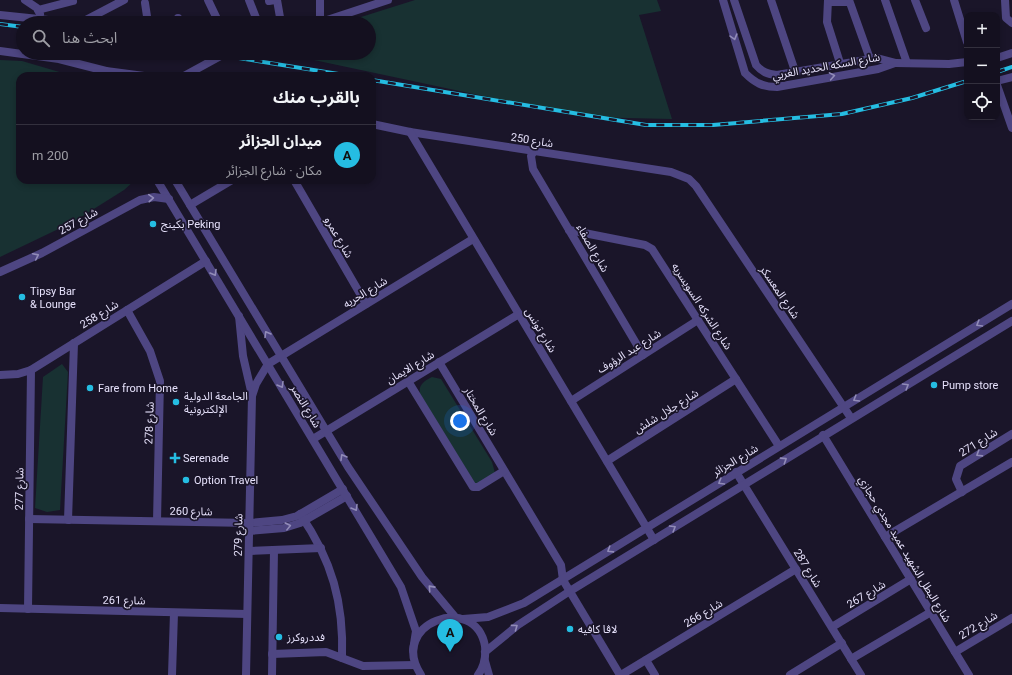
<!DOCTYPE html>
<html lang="ar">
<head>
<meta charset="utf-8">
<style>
	:root { --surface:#14101f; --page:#211e2c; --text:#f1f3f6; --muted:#9d9da4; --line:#33303d; --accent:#25bde2 }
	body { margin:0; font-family:Roboto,"Noto Sans Arabic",sans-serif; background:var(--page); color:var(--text); direction:rtl }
	.controls { position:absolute; right:12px; top:12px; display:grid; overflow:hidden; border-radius:8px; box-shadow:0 2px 6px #0003 }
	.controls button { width:36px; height:36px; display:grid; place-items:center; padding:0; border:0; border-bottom:1px solid var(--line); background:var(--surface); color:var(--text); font:20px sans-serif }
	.you { position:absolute; left:460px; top:421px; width:14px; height:14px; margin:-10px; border:3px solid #fff; border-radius:50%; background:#1a73e8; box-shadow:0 0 0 6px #1a73e833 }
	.badge { display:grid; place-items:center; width:26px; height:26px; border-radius:50%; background:var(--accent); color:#111; font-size:13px; font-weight:700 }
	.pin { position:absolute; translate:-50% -33px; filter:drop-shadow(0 1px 2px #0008) }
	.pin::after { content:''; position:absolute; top:21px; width:14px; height:12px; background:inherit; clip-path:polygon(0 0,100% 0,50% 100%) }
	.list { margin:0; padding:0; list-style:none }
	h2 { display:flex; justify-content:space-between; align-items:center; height:52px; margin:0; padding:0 16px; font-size:17px }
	h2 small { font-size:13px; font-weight:400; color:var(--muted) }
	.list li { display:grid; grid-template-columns:26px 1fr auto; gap:12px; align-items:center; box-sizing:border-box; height:60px; padding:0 16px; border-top:1px solid var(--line) }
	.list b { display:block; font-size:15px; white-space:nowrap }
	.list p { margin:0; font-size:13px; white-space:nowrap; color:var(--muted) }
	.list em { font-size:13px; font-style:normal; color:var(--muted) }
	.icon { flex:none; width:22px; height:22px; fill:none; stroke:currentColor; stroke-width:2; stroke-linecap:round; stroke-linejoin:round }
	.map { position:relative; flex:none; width:1012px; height:675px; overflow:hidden; direction:ltr }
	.search { position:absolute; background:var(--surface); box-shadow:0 2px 6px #0003; left:16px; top:16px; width:360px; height:44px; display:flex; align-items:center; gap:10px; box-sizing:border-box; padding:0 14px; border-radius:22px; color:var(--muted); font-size:15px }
	.panel { position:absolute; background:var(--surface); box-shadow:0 2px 6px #0003; left:16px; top:72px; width:360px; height:112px; border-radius:12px; direction:rtl }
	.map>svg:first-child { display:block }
	.green { fill:#183132 }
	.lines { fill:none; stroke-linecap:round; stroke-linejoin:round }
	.minor { stroke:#4e4682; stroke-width:8 }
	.tertiary { stroke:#4e4682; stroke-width:8 }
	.rail-casing { stroke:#25bde2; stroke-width:4 }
	.rail { stroke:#1a1529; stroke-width:2.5; stroke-dasharray:8; stroke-linecap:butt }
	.oneway { stroke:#928cb8 }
	.poi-dot { fill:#25bde2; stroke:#1a1529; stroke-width:1.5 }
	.labels { text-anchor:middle; stroke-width:3.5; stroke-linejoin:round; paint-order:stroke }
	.street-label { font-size:11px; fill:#e6e1fb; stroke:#1a1529 }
	.poi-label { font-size:11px; fill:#e6e1fb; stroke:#1a1529; text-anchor:start }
</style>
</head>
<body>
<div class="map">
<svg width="1012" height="675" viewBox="0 0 1012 675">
	<rect width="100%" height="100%" fill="#1a1529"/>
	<!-- green -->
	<g class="green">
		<polygon points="415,0 657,0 661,11 639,15 672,119 582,117 281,53 369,53 369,23 342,23"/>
		<polygon points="0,60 22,61 73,76 20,76 20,180 135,180 124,190 73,222 0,257"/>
		<polygon points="62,364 68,372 60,510 47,512 35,508 43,377"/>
		<path d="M432 377 441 379 492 462 495 473 476 485 420 394C418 385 424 381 432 377Z"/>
	</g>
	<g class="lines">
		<!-- minor -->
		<g class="minor">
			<polyline points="25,0 37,8 40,14"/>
			<polyline points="208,0 219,23"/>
			<polyline points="249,0 258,23"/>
			<polyline points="277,0 281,23"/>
			<path d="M723 0 745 73C755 83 763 87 777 87L878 69 895 63"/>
			<path d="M734 0 756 65C762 72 767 74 777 75L877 58 896 63 949 64 967 62"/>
			<polyline points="771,0 795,71"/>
			<polyline points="828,0 827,22 840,63"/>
			<polyline points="849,0 870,59"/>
			<polyline points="885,0 907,63"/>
			<polyline points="915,0 926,28"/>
			<polyline points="954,0 967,42"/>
			<polyline points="1005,0 1006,18 1012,23"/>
			<polyline points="269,1 275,0"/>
			<polyline points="828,2 849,2"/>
			<polyline points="145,3 148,23"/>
			<polyline points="38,10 73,1"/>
			<polyline points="0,15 77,23"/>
			<polyline points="178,18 178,23"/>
			<polyline points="320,22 320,0"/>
			<polyline points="80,23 124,0"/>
			<polyline points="318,23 388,0"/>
			<polyline points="997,58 1012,53"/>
			<polyline points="106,71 144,76"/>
			<polyline points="184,76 226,53"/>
			<polyline points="997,81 1012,77"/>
			<polyline points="997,85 1012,128"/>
			<polyline points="372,124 410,132 671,172 689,179 696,186 851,418"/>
			<polyline points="410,132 654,540"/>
			<polyline points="534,151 531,156 533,169 643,355"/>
			<polyline points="294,180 366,304"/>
			<polyline points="190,205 232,180"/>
			<polyline points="569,230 645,245 652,249 779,446"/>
			<polyline points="127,310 150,351 160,381 157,521"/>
			<polyline points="239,316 243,356 252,395"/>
			<polyline points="439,362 561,565 563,580 620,675"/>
			<polyline points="0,375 18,374 31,370 206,261"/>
			<polyline points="408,381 473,487 478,487 504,471"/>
			<polyline points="571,401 698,320"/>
			<polyline points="823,435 969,675"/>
			<polyline points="313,439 519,314"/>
			<polyline points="607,461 736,379"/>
			<polyline points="736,472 861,675"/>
			<polyline points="962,492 956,479 960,466 1012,434"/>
			<path d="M300 514C332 560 344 603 342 658"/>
			<polyline points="29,519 250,523 282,520 297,516 343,489"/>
			<polyline points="68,520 74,343"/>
			<polyline points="249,531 284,528 300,523 347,496"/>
			<polyline points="885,537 1012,462"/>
			<polyline points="249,551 321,548"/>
			<polyline points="0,608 247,614"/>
			<polyline points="28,609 31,370"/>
			<polyline points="832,627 911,579"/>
			<polyline points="955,652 1012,618"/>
			<polyline points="272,654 326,652 363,666 415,665"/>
			<polyline points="851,659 931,612"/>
			<polyline points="646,660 655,675"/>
			<polyline points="172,675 174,613"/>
			<polyline points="246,675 252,396 256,384 268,364 473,239"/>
			<polyline points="272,675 274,550"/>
			<polyline points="621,675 796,569"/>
			<polyline points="790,675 842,643"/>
		</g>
		<!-- tertiary -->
		<g class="tertiary">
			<polyline points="0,51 59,59 106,71 109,76"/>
			<polyline points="157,180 401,587 416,631 413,650"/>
			<polyline points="175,180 348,467 422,577 456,618"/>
			<polyline points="0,272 42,253 140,200 154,197 169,199"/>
			<polyline points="463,619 488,617 524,603 1012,304"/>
			<polyline points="485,652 518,625 570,591 1012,321"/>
			<polyline points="485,661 489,675"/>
			<path d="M421 675C387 623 475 592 485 646 486 656 484 667 478 675"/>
		</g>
		<!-- rail casing -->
		<g class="rail-casing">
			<g id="rail">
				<polyline points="0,24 23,27"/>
				<polyline points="207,53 351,76"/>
				<polyline points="997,72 1012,67"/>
				<polyline points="372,80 646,125 713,125 842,114 912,98 967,81"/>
			</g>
		</g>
		<!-- rail -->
		<use href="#rail" class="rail"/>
	</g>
	<!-- one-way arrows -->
	<defs><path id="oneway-chevron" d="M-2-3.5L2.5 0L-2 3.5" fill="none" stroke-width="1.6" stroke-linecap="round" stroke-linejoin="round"/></defs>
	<g class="oneway">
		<use href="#oneway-chevron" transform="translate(734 37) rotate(74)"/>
		<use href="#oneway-chevron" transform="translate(832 76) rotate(-10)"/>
		<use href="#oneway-chevron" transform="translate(151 198) rotate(-4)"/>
		<use href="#oneway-chevron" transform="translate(36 256) rotate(-26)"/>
		<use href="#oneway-chevron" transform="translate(214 273) rotate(59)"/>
		<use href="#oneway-chevron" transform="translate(979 324) rotate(149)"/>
		<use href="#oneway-chevron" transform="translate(267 334) rotate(-121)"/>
		<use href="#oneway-chevron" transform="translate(281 385) rotate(59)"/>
		<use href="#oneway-chevron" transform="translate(906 386) rotate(-31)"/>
		<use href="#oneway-chevron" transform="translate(856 399) rotate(149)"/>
		<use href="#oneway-chevron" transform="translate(979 454) rotate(148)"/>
		<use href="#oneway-chevron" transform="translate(343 457) rotate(-120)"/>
		<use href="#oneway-chevron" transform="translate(784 460) rotate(-33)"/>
		<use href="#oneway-chevron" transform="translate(721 482) rotate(149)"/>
		<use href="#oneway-chevron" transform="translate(355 508) rotate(59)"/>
		<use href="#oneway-chevron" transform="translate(288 526) rotate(-14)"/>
		<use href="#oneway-chevron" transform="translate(673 528) rotate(-31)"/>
		<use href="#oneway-chevron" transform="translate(610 550) rotate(148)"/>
		<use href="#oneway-chevron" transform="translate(431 588) rotate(-132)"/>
		<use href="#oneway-chevron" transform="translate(515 627) rotate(-36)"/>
	</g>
	<!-- markers -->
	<g class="poi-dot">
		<circle cx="153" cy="224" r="4"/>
		<circle cx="22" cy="297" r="4"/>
		<circle cx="934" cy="385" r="4"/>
		<circle cx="90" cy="388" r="4"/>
		<circle cx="176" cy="402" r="4"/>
		<path d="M173 452h4v4h4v4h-4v4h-4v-4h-4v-4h4z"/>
		<circle cx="186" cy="480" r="4"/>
		<circle cx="570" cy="629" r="4"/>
		<circle cx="279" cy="637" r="4"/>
	</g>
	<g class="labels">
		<!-- street labels -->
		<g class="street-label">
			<text transform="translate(826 66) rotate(-10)" y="4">شارع السكه الحديد الغربي</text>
			<text transform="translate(532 140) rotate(9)" y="4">شارع 250</text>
			<text transform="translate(78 221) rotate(-29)" y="4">شارع 257</text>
			<text transform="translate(339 237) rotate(60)" y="4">شارع عمرو</text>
			<text transform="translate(593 248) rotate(60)" y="4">شارع الصفاء</text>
			<text transform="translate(365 292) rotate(-31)" y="4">شارع الحريه</text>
			<text transform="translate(780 292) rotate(56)" y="4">شارع المعسكر</text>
			<text transform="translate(702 306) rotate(57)" y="4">شارع الشركه السويسريه</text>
			<text transform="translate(99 314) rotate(-32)" y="4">شارع 258</text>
			<text transform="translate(541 330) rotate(59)" y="4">شارع تونس</text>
			<text transform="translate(629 351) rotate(-32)" y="4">شارع عبد الرؤوف</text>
			<text transform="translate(410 367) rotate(-31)" y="4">شارع الايمان</text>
			<text transform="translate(306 406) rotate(59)" y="4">شارع النصر</text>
			<text transform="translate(481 411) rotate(59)" y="4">شارع المختار</text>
			<text transform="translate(666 411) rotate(-32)" y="4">شارع جلال شلش</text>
			<text transform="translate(149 423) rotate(-88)" y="4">شارع 278</text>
			<text transform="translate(978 442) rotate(-32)" y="4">شارع 271</text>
			<text transform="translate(735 460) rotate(-31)" y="4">شارع الجزائر</text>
			<text transform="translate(19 489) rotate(-89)" y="4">شارع 277</text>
			<text transform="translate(191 511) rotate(1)" y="4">شارع 260</text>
			<text transform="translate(238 535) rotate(-89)" y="4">شارع 279</text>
			<text transform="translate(905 549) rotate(59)" y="4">شارع البطل الشهيد عميد مجدي حجازي</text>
			<text transform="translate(808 568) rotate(58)" y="4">شارع 287</text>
			<text transform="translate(866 594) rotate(-31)" y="4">شارع 267</text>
			<text transform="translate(124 600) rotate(1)" y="4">شارع 261</text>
			<text transform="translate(703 613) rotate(-31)" y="4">شارع 266</text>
			<text transform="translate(978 625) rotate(-31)" y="4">شارع 272</text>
		</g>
		<!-- poi labels -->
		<g class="poi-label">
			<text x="161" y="228">بكينج Peking</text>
			<text x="30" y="295">Tipsy Bar<tspan x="30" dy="13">&amp; Lounge</tspan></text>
			<text x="942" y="389">Pump store</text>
			<text x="98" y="392">Fare from Home</text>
			<text x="184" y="400">الجامعة الدولية<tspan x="184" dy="13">الإلكترونية</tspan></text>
			<text x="183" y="462">Serenade</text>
			<text x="194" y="484">Option Travel</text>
			<text x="578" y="633">لاڤا كافيه</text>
			<text x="287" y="641">فددروكرز</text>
		</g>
	</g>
</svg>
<div class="controls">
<button>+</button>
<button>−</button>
<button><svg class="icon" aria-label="locate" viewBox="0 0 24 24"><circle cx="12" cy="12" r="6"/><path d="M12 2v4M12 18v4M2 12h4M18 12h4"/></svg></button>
</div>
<div class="you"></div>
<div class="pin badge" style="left:450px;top:652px">A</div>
<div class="search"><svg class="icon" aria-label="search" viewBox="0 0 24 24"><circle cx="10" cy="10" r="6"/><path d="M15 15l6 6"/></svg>ابحث هنا</div>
<section class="panel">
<h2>بالقرب منك<small></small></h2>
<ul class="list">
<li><span class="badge">A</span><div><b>ميدان الجزائر</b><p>مكان · شارع الجزائر</p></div><em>200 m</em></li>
</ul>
</section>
</div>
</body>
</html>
